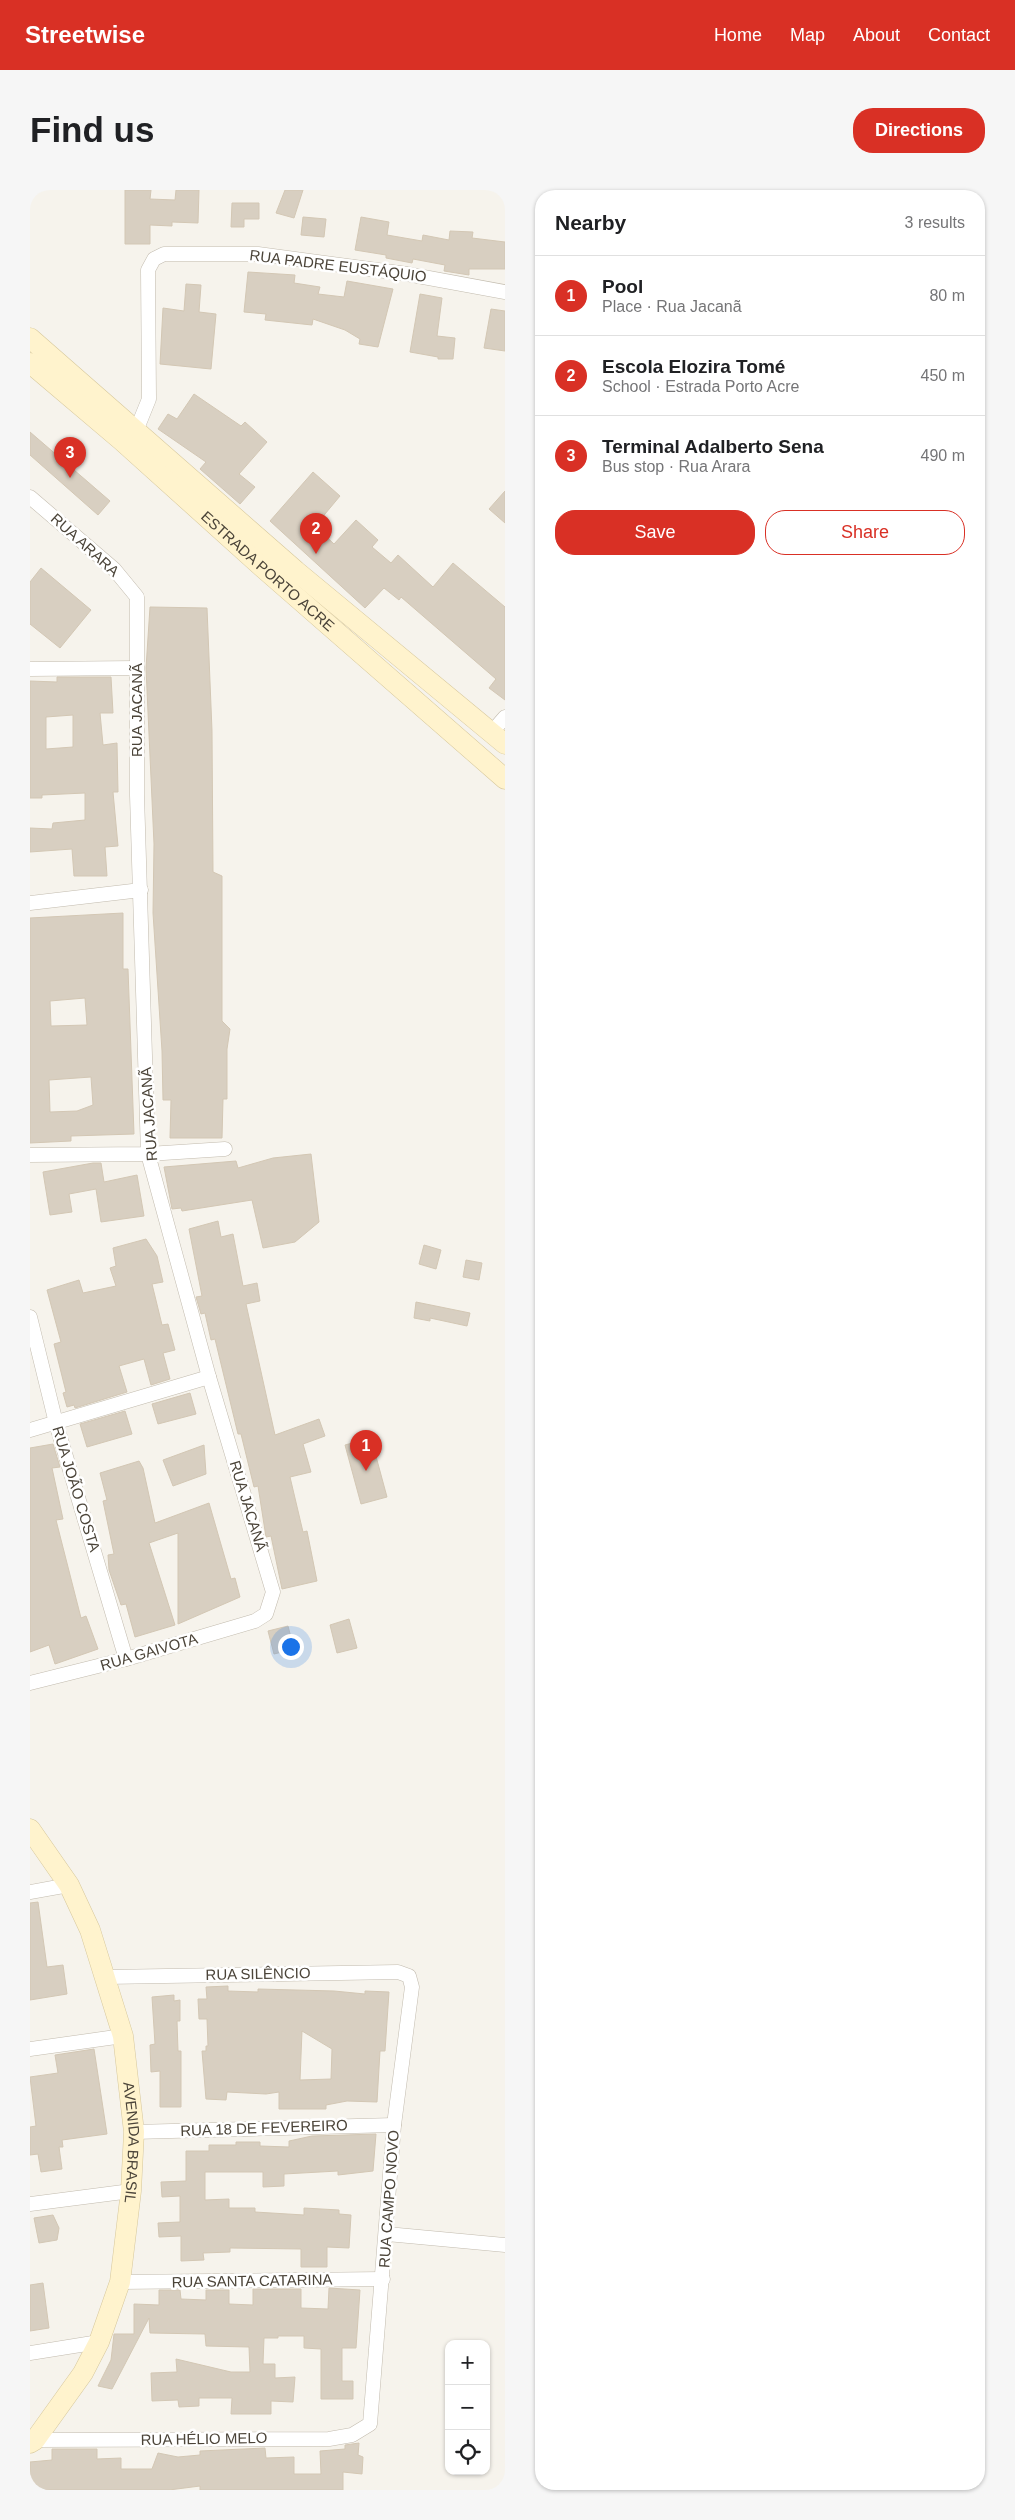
<!DOCTYPE html>
<html lang="en">
<head>
<meta charset="utf-8">
<style>
	:root { --surface:#fff; --page:#f6f6f6; --text:#202124; --muted:#757577; --line:#e0e0e0; --accent:#d93025 }
	body { margin:0; font-family:Arial,sans-serif; background:var(--page); color:var(--text) }
	.controls { position:absolute; right:15px; bottom:15px; display:grid; overflow:hidden; border-radius:10px; box-shadow:0 1px 4px #0004 }
	.controls button { width:45px; height:45px; display:grid; place-items:center; padding:0; border:0; border-bottom:1px solid var(--line); background:var(--surface); color:var(--text); font:25px sans-serif }
	.you { position:absolute; left:260px; top:1456px; width:18px; height:18px; margin:-12px; border:4px solid #fff; border-radius:50%; background:#1a73e8; box-shadow:0 0 0 8px #1a73e833 }
	.badge { display:grid; place-items:center; width:32px; height:32px; border-radius:50%; background:var(--accent); color:#fff; font-size:16px; font-weight:700 }
	.pin { position:absolute; translate:-50% -41px; filter:drop-shadow(0 1px 2px #0008) }
	.pin::after { content:''; position:absolute; top:26px; width:18px; height:15px; background:inherit; clip-path:polygon(0 0,100% 0,50% 100%) }
	.list { margin:0; padding:0; list-style:none }
	h2 { display:flex; justify-content:space-between; align-items:center; height:65px; margin:0; padding:0 20px; font-size:21px }
	h2 small { font-size:16px; font-weight:400; color:var(--muted) }
	.list li { display:grid; grid-template-columns:32px 1fr auto; gap:15px; align-items:center; box-sizing:border-box; height:80px; padding:0 20px; border-top:1px solid var(--line) }
	.list b { display:block; font-size:19px; white-space:nowrap }
	.list p { margin:0; font-size:16px; white-space:nowrap; color:var(--muted) }
	.list em { font-size:16px; font-style:normal; color:var(--muted) }
	.actions { display:flex; gap:10px; padding:15px 20px }
	.actions a { flex:1; padding:11px 0; border:1px solid var(--accent); border-radius:20px; text-align:center; font-size:18px; color:var(--accent) }
	.actions .main { background:var(--accent); color:#fff }
	.icon { flex:none; width:28px; height:28px; fill:none; stroke:currentColor; stroke-width:2; stroke-linecap:round; stroke-linejoin:round }
	.map { position:relative; flex:none; width:475px; height:2300px; overflow:hidden; border-radius:20px }
	header { display:flex; align-items:center; gap:30px; box-sizing:border-box; height:70px; padding:0 25px; background:var(--accent); color:#fff }
	header strong { font-size:24px }
	nav { display:flex; gap:28px; margin-inline-start:auto; font-size:18px }
	.intro { display:flex; align-items:center; justify-content:space-between; box-sizing:border-box; height:120px; padding:0 30px }
	h1 { margin:0; font-size:35px }
	.button { padding:12px 22px; border-radius:20px; background:var(--accent); color:#fff; font-size:18px; font-weight:700 }
	main { display:flex; gap:30px; padding:0 30px }
	aside { flex:1; background:var(--surface); border-radius:20px; box-shadow:0 1px 4px #0004 }
	.map>svg:first-child { display:block }
	.building { fill:#d8cfc1; stroke:#d3c7b4; fill-rule:evenodd }
	.lines { fill:none; stroke-linecap:round; stroke-linejoin:round }
	.street-casing { stroke:#c2bbae; stroke-width:15 }
	.secondary-casing { stroke:#d6c79b; stroke-width:21 }
	.street { stroke:#fff; stroke-width:14 }
	.secondary { stroke:#fff3cd; stroke-width:20 }
	.labels { text-anchor:middle; stroke-width:5; stroke-linejoin:round; paint-order:stroke }
	.street-label { font-size:15px; fill:#4b4439; stroke:#fff }
</style>
</head>
<body>
<header>
<strong>Streetwise</strong>
<nav><a>Home</a><a>Map</a><a>About</a><a>Contact</a></nav>
</header>
<div class="intro"><h1>Find us</h1><a class="button">Directions</a></div>
<main>
<div class="map">
<svg width="475" height="2300" viewBox="0 0 475 2300">
	<rect width="100%" height="100%" fill="#f6f3ec"/>
	<!-- building -->
	<g class="building">
		<polygon points="95,0 121,0 120,9 145,10 146,0 169,0 168,33 142,32 142,36 120,35 120,54 95,54"/>
		<polygon points="255,0 273,0 264,28 246,23"/>
		<polygon points="202,13 229,13 229,29 214,29 214,37 201,37"/>
		<polygon points="273,27 296,29 294,47 271,45"/>
		<polygon points="331,27 359,32 357,45 392,51 393,45 419,50 420,41 443,42 442,48 475,52 475,79 439,79 439,85 414,81 415,75 383,69 382,73 356,68 356,65 325,60"/>
		<polygon points="218,82 265,85 264,93 290,97 288,104 314,107 317,91 363,99 348,157 329,154 330,149 315,140 283,129 282,135 235,130 236,124 214,122"/>
		<polygon points="156,94 171,95 169,122 186,124 181,179 130,174 133,118 154,121"/>
		<polygon points="390,104 412,108 407,146 425,148 423,169 408,169 408,167 380,162"/>
		<polygon points="461,119 475,121 475,161 454,158"/>
		<polygon points="164,204 211,236 215,232 237,252 209,284 225,297 210,314 170,279 176,272 128,239 138,224 147,229"/>
		<polygon points="0,242 80,311 68,325 0,265"/>
		<polygon points="283,282 310,306 285,336 304,354 326,330 348,350 342,357 361,373 368,365 403,397 423,373 475,417 475,510 459,498 466,489 371,407 369,410 354,398 335,418 240,331"/>
		<polygon points="475,301 475,333 459,319"/>
		<polygon points="11,378 61,420 30,458 0,434 0,392"/>
		<polygon points="120,417 177,418 182,541 183,682 192,686 192,831 200,839 197,859 197,909 193,909 192,948 140,948 141,910 133,910 132,861 123,723 124,654 116,478"/>
		<path d="M27 487H81L83 523H70L73 555 87 553 88 602H83L88 656 75 657 77 686H44L42 659 0 662V638L22 639 23 633 55 630V603L12 605V608H0V491L27 492ZM43 525V557L16 559V527Z"/>
		<path d="M93 723V779H98L104 944 41 946V951L0 953V728ZM55 808 57 835 21 836 20 811ZM61 887 63 915 47 921 20 922 19 890Z"/>
		<polygon points="281,964 289,1032 265,1052 233,1058 222,1010 152,1021 151,1018 142,1019 134,977 206,971 208,978 243,968"/>
		<polygon points="63,973 71,973 74,992 107,985 114,1026 71,1032 66,999 39,1004 42,1022 20,1025 13,982"/>
		<polygon points="188,1031 191,1047 203,1044 213,1096 227,1093 230,1111 216,1114 245,1245 289,1229 295,1246 273,1254 281,1282 260,1287 273,1342 277,1341 287,1391 252,1399 241,1346 236,1347 228,1296 224,1297 211,1244 208,1244 185,1149 181,1150 175,1123 171,1124 166,1107 172,1106 159,1039"/>
		<polygon points="116,1049 127,1066 133,1092 122,1094 132,1135 138,1134 145,1160 133,1163 140,1189 121,1195 114,1169 89,1176 97,1202 45,1218 44,1215 37,1217 33,1203 36,1202 24,1154 31,1152 17,1100 49,1090 53,1103 86,1096 80,1078 86,1076 83,1058"/>
		<polygon points="394,1055 411,1060 406,1079 389,1074"/>
		<polygon points="436,1070 452,1073 449,1090 433,1087"/>
		<polygon points="386,1112 440,1123 437,1136 400,1128 400,1131 384,1128"/>
		<polygon points="160,1203 166,1224 128,1234 122,1214"/>
		<polygon points="95,1221 102,1244 57,1257 50,1234"/>
		<polygon points="341,1248 357,1307 331,1314 315,1255"/>
		<polygon points="23,1254 30,1277 22,1278 33,1329 26,1330 51,1428 56,1426 68,1459 25,1474 19,1455 0,1462 0,1258"/>
		<polygon points="174,1255 176,1284 143,1296 133,1270"/>
		<polygon points="109,1271 113,1278 125,1333 179,1313 201,1389 205,1388 210,1407 148,1434 148,1343 119,1353 145,1435 105,1447 96,1414 91,1415 79,1380 78,1365 84,1364 73,1311 77,1310 70,1283"/>
		<polygon points="319,1429 327,1458 307,1463 300,1435"/>
		<polygon points="258,1436 264,1459 244,1464 238,1441"/>
		<polygon points="8,1712 17,1777 33,1775 37,1804 0,1810 0,1713"/>
		<path d="M198 1796V1801L228 1802V1799L304 1801 335 1804V1801L359 1802 355 1861H350L347 1912 317 1911 296 1915V1919H249V1902L236 1904 197 1902 196 1910 176 1909 172 1861H176V1856H178L177 1829H169L168 1809H177L176 1797ZM272 1841 302 1859 301 1889 270 1890Z"/>
		<polygon points="144,1805 144,1811 150,1810 150,1831 147,1831 148,1861 151,1861 151,1917 130,1917 130,1881 121,1882 120,1855 125,1854 122,1807"/>
		<polygon points="64,1859 77,1944 32,1950 33,1957 29,1957 32,1979 11,1982 8,1964 0,1965 0,1937 6,1936 0,1887 28,1883 25,1865"/>
		<polygon points="346,1944 343,1981 308,1985 308,1981 254,1984 254,1996 233,1997 233,1982 175,1982 175,2010 199,2009 199,2018 225,2018 225,2022 274,2025 274,2018 309,2020 309,2024 321,2025 319,2058 297,2057 297,2077 271,2077 271,2059 200,2058 200,2062 173,2063 174,2070 151,2071 151,2046 129,2047 128,2033 150,2032 150,2006 132,2007 131,1992 156,1991 156,1961 179,1961 179,1955 206,1955 206,1952 230,1952 230,1956 259,1957 259,1951 282,1946"/>
		<polygon points="23,2025 29,2038 27,2050 9,2053 4,2028"/>
		<polygon points="13,2093 19,2138 0,2141 0,2095"/>
		<polygon points="299,2098 330,2100 326,2158 312,2158 312,2191 323,2191 323,2209 291,2209 291,2159 274,2158 274,2146 248,2146 248,2148 234,2148 233,2174 245,2174 245,2188 265,2187 263,2212 241,2211 241,2224 201,2224 202,2208 169,2208 169,2216 149,2217 148,2210 122,2211 121,2183 147,2182 146,2169 201,2182 220,2182 219,2157 176,2156 175,2144 120,2143 119,2128 82,2199 68,2196 81,2170 84,2144 104,2144 104,2114 129,2115 129,2100 150,2100 151,2109 176,2110 176,2100 199,2100 199,2114 223,2115 223,2099 271,2099 271,2118 298,2119"/>
		<polygon points="329,2253 328,2265 333,2267 332,2284 313,2282 313,2300 170,2300 170,2296 139,2300 0,2300 0,2272 22,2270 22,2259 67,2259 67,2269 91,2268 91,2279 122,2279 128,2263 148,2267 170,2265 170,2261 235,2258 236,2268 264,2267 264,2284 291,2284 290,2261 315,2259 315,2255"/>
	</g>
	<g class="lines">
		<!-- street casing -->
		<g class="street-casing">
			<g id="street">
				<polyline points="101,247 106,241 119,209 118,80 124,69 134,64 228,64 377,84 475,102"/>
				<polyline points="0,307 84,379 107,407 107,605 118,964 179,1187 243,1402 236,1424 225,1431 96,1469 0,1493"/>
				<polyline points="0,479 106,478"/>
				<polyline points="462,542 475,527"/>
				<polyline points="0,713 111,700"/>
				<polyline points="0,965 118,964 195,959"/>
				<polyline points="0,1127 26,1233 96,1469"/>
				<polyline points="0,1240 179,1187"/>
				<polyline points="0,1702 39,1695"/>
				<polyline points="0,1859 93,1846"/>
				<polyline points="104,1942 364,1935"/>
				<polyline points="0,2014 101,2001"/>
				<polyline points="357,2044 475,2055"/>
				<polyline points="90,2092 353,2089"/>
				<polyline points="0,2163 69,2152"/>
				<polyline points="5,2250 299,2249 322,2245 340,2234 364,1935 382,1797 379,1786 368,1782 76,1787"/>
			</g>
		</g>
		<!-- secondary casing -->
		<g class="secondary-casing">
			<g id="secondary">
				<polyline points="0,148 266,381 475,554"/>
				<path id="s1" d="M0 173 91 250 232 377 475 589"/>
				<path id="s2" d="M0 1639 39 1695 60 1740 93 1846 104 1942 101 2001 90 2092 69 2152 53 2183 5 2250 0 2253"/>
			</g>
		</g>
		<!-- street -->
		<use href="#street" class="street"/>
		<!-- secondary -->
		<use href="#secondary" class="secondary"/>
	</g>
	<g class="labels">
		<!-- street labels -->
		<g class="street-label">
			<text transform="translate(308 76) rotate(7)" y="5">RUA PADRE EUSTÁQUIO</text>
			<text transform="translate(55 355) rotate(42)" y="5">RUA ARARA</text>
			<text dy="5" stroke="none"><textPath href="#s1" startOffset="316">ESTRADA PORTO ACRE</textPath></text>
			<text transform="translate(107 520) rotate(-90)" y="5">RUA JACANÃ</text>
			<text transform="translate(119 924) rotate(-94)" y="5">RUA JACANÃ</text>
			<text transform="translate(46 1299) rotate(73)" y="5">RUA JOÃO COSTA</text>
			<text transform="translate(218 1316) rotate(73)" y="5">RUA JACANÃ</text>
			<text transform="translate(119 1462) rotate(-16)" y="5">RUA GAIVOTA</text>
			<text transform="translate(228 1784) rotate(-1)" y="5">RUA SILÊNCIO</text>
			<text transform="translate(234 1938) rotate(-2)" y="5">RUA 18 DE FEVEREIRO</text>
			<text dy="5" stroke="none"><textPath href="#s2" startOffset="336">AVENIDA BRASIL</textPath></text>
			<text transform="translate(359 2009) rotate(-86)" y="5">RUA CAMPO NOVO</text>
			<text transform="translate(222 2091) rotate(-1)" y="5">RUA SANTA CATARINA</text>
			<text transform="translate(174 2249) rotate(-1)" y="5">RUA HÉLIO MELO</text>
		</g>
	</g>
</svg>
<div class="controls">
<button>+</button>
<button>−</button>
<button><svg class="icon" aria-label="locate" viewBox="0 0 24 24"><circle cx="12" cy="12" r="6"/><path d="M12 2v4M12 18v4M2 12h4M18 12h4"/></svg></button>
</div>
<div class="you"></div>
<div class="pin badge" style="left:336px;top:1281px">1</div>
<div class="pin badge" style="left:286px;top:364px">2</div>
<div class="pin badge" style="left:40px;top:288px">3</div>
</div>
<aside>
<h2>Nearby<small>3 results</small></h2>
<ul class="list">
<li><span class="badge">1</span><div><b>Pool</b><p>Place · Rua Jacanã</p></div><em>80 m</em></li>
<li><span class="badge">2</span><div><b>Escola Elozira Tomé</b><p>School · Estrada Porto Acre</p></div><em>450 m</em></li>
<li><span class="badge">3</span><div><b>Terminal Adalberto Sena</b><p>Bus stop · Rua Arara</p></div><em>490 m</em></li>
</ul>
<div class="actions"><a class="main">Save</a><a>Share</a></div>
</aside>
</main>
</body>
</html>
